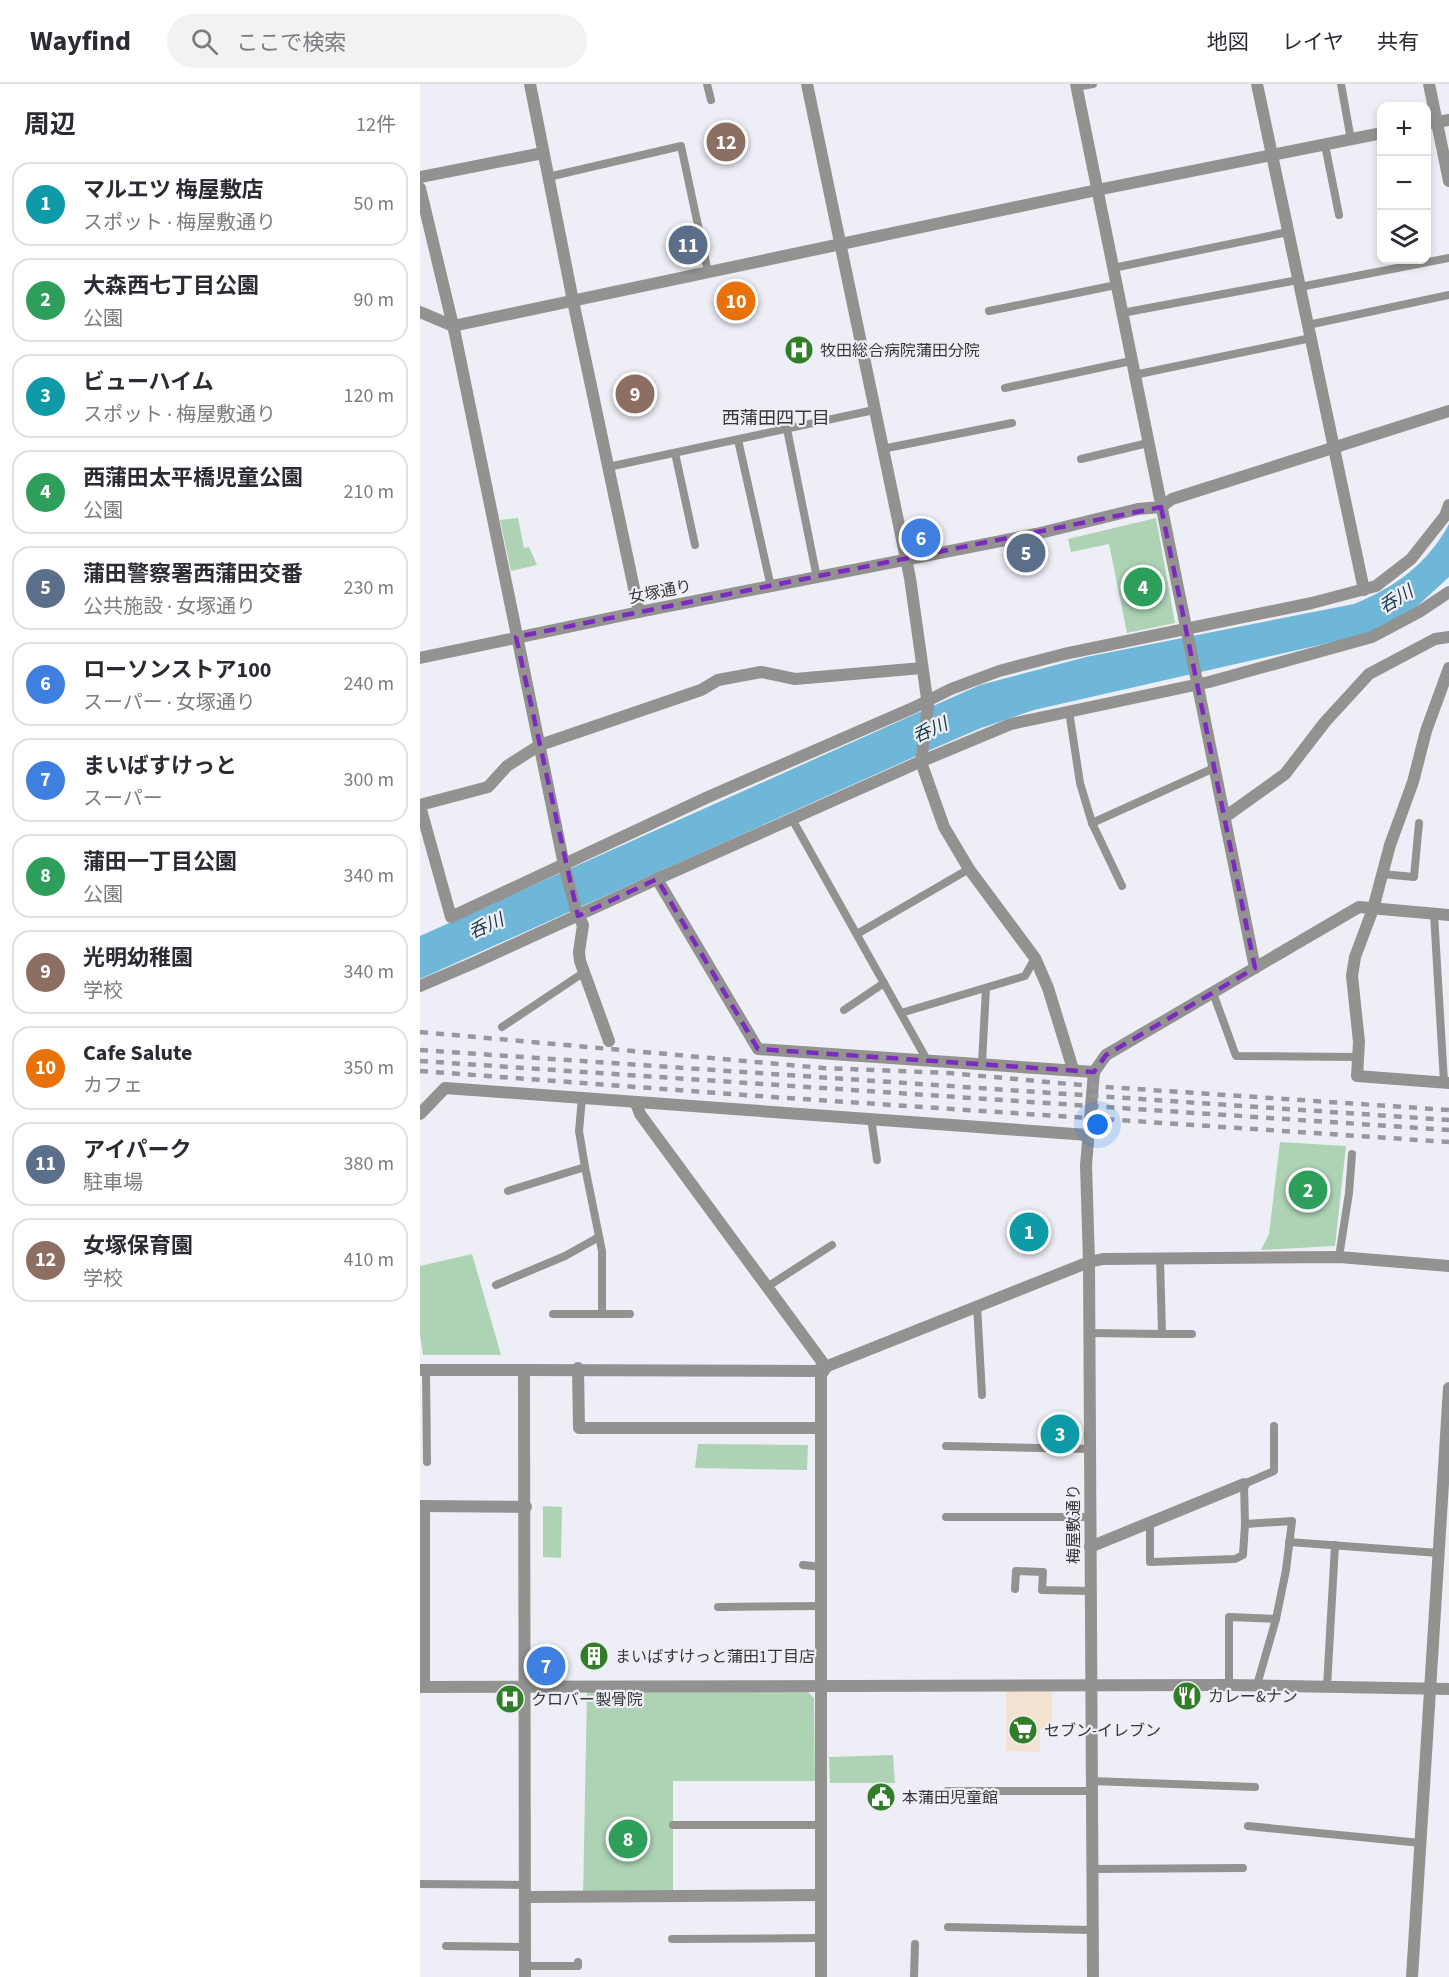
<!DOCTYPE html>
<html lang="ja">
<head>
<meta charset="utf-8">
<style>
	:root { --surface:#fff; --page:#f2f2f3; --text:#2b2b33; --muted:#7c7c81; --line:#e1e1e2; --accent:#7c3aed }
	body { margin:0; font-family:"Source Sans 3","Noto Sans JP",sans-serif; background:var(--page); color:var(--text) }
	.controls { position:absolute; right:18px; top:18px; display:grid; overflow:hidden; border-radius:12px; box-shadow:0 3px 9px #0003 }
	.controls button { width:54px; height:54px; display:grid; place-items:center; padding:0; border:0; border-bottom:2px solid var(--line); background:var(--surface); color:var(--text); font:30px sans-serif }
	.you { position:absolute; left:678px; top:1041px; width:21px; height:21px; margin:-15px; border:4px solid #fff; border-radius:50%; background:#1a73e8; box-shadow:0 0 0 9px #1a73e833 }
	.badge { display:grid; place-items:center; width:39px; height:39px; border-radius:50%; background:var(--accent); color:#fff; font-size:20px; font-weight:700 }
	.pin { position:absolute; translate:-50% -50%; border:3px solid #fff; box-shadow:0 2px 6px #0006 }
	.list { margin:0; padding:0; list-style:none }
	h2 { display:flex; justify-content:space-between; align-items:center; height:78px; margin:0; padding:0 24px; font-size:26px }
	h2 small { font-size:20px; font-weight:400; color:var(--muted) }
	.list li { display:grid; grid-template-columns:39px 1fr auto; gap:18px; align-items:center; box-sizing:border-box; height:84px; margin:0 12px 12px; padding:0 12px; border:2px solid var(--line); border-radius:18px }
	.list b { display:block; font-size:22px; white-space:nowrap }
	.list p { margin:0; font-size:20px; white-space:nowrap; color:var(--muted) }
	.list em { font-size:20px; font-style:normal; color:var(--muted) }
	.icon { flex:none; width:33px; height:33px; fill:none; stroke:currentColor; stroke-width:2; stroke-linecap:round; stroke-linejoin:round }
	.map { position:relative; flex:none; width:1029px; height:1893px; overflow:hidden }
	header { display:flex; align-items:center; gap:36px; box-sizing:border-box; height:84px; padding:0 30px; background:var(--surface); border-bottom:2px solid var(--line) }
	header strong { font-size:28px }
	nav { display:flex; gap:33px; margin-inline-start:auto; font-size:21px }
	.search { width:420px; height:54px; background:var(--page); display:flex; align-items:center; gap:15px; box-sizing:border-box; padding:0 21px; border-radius:33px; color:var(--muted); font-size:22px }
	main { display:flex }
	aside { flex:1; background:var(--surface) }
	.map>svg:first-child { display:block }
	.commercial { fill:#f4e2d1 }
	.green { fill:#add3b4 }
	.water { fill:#6eb7d8 }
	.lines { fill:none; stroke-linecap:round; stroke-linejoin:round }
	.service { stroke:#949290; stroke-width:8 }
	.minor { stroke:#949290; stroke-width:12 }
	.rail { stroke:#97989d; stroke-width:4.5; stroke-dasharray:8 8; stroke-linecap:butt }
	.marked { fill:none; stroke:#7b2cbf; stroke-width:4.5; stroke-dasharray:12 8; stroke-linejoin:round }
	.labels { text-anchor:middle; stroke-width:4.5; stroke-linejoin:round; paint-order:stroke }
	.poi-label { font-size:16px; fill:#36373a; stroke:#eeeff6; text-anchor:start }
	.street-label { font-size:16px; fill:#36373a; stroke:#eeeff6 }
	.neighbourhood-label { font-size:18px; fill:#36373a; stroke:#eeeff6 }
	.water-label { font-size:18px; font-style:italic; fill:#193b4a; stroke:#eeeff6 }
</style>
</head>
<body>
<header>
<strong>Wayfind</strong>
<div class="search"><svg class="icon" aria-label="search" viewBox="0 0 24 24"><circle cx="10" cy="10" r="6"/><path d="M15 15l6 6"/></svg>ここで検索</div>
<nav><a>地図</a><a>レイヤ</a><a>共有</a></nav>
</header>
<main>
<aside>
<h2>周辺<small>12件</small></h2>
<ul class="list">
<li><span class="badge" style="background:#0f9aa8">1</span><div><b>マルエツ 梅屋敷店</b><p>スポット · 梅屋敷通り</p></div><em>50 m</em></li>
<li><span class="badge" style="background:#2e9e5b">2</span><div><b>大森西七丁目公園</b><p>公園</p></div><em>90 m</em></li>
<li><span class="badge" style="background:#0f9aa8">3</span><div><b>ビューハイム</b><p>スポット · 梅屋敷通り</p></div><em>120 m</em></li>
<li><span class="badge" style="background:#2e9e5b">4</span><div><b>西蒲田太平橋児童公園</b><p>公園</p></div><em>210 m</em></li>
<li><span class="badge" style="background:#5c6f8a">5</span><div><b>蒲田警察署西蒲田交番</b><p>公共施設 · 女塚通り</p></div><em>230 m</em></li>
<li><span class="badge" style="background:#3f7fe0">6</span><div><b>ローソンストア100</b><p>スーパー · 女塚通り</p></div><em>240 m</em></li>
<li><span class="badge" style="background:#3f7fe0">7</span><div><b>まいばすけっと</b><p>スーパー</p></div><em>300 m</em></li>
<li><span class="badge" style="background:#2e9e5b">8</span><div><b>蒲田一丁目公園</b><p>公園</p></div><em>340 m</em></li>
<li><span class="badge" style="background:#8d6e63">9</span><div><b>光明幼稚園</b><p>学校</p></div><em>340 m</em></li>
<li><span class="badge" style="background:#e8710a">10</span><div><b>Cafe Salute</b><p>カフェ</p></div><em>350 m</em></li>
<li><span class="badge" style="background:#5c6f8a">11</span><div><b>アイパーク</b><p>駐車場</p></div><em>380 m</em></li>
<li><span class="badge" style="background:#8d6e63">12</span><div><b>女塚保育園</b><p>学校</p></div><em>410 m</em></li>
</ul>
</aside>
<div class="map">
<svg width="1029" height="1893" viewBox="0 0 1029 1893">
	<rect width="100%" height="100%" fill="#eeeff6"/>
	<!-- commercial -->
	<polygon class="commercial" points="586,1607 632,1607 632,1645 620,1645 620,1668 586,1667"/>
	<!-- green -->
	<g class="green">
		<polygon points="98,434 104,464 109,463 117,481 91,487 80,436"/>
		<polygon points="736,434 755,539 707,549 689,460 651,468 648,455"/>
		<polygon points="860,1058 926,1062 915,1162 841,1166 849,1150"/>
		<polygon points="52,1170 81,1271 3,1271 0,1250 0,1182"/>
		<polygon points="278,1360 388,1361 387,1386 275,1384"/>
		<polygon points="123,1422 142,1423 141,1474 123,1473"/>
		<polygon points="167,1608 388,1608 394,1614 395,1697 253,1697 253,1812 163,1813"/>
		<polygon points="473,1671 475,1699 410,1699 409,1673"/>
	</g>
	<!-- water -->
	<path class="water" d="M1029 440V493L994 525 948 550 614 626 561 644 494 673 0 895V852L560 601 666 573 934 520C976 503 1008 479 1029 440Z"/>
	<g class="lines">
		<!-- service -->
		<g class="service">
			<polyline points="287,0 291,16"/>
			<polyline points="921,0 931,56"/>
			<polyline points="656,3 673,0"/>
			<polyline points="905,61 919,131"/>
			<polyline points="128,93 261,62 288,188"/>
			<polyline points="693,184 868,148"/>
			<polyline points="880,203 1029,174"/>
			<polyline points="569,227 696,201"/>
			<polyline points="702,229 878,196"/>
			<polyline points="888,241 1029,211"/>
			<polyline points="714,291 891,254"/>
			<polyline points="585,304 711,277"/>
			<polyline points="367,345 397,494"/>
			<polyline points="318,356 351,503"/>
			<polyline points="462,365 592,339"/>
			<polyline points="255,369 275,461"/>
			<polyline points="661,375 728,359"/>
			<polyline points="188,383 454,326"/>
			<polyline points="649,627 660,699 672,739 702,802"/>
			<polyline points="372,735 507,976"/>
			<polyline points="672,739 794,684"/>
			<polyline points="962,790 994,793 999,739"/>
			<polyline points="1014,830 1024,998"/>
			<polyline points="437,850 549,785"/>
			<polyline points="793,909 816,972 938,973"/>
			<polyline points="424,926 464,899"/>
			<polyline points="481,929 605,892 615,874"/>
			<polyline points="82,943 163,889"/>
			<polyline points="562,979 566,904"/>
			<polyline points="451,1034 457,1076"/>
			<polyline points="165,1083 182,1167 182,1230"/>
			<polyline points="88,1107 165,1083 159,1047 162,1014"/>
			<polyline points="919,1173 929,1109 932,1070"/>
			<polyline points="76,1201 145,1172 179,1153"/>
			<polyline points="347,1203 412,1161"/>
			<polyline points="557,1221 562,1311"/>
			<polyline points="133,1230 210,1230"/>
			<polyline points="669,1249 742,1250 740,1174"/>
			<polyline points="742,1250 772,1250"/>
			<polyline points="6,1286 7,1378"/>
			<polyline points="526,1362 669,1365"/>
			<polyline points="526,1433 670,1433"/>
			<polyline points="730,1439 730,1478 815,1475 823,1471 825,1440"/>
			<polyline points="869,1458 1019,1469"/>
			<polyline points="383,1481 402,1483"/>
			<polyline points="595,1505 596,1487 623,1488 622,1506 670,1507"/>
			<polyline points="298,1523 402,1522"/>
			<polyline points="809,1601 809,1533 856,1535"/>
			<polyline points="837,1601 856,1535 866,1486 872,1437 825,1440 824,1400 854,1387 854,1342"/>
			<polyline points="907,1603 915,1461"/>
			<polyline points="671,1697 835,1703"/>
			<polyline points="527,1707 671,1707"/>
			<polyline points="253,1741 402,1741"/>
			<polyline points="828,1742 1001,1759"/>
			<polyline points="672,1785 823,1784"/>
			<polyline points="0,1800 105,1801"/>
			<polyline points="528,1843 672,1846"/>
			<polyline points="252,1855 402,1854"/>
			<polyline points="26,1862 105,1863"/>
			<polyline points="105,1882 158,1882 158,1878"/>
			<polyline points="494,1893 495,1860"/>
		</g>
		<!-- minor -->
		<g class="minor">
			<polyline points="110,0 153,217 219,528"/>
			<polyline points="387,0 490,494 508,622 501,678 524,743 549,785 615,874 628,904 653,985"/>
			<polyline points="656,0 835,884"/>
			<polyline points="837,0 944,506"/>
			<polyline points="1009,0 1029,97"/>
			<polyline points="1006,40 1029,36"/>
			<polyline points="0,93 123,69"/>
			<polyline points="0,104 35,250 144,781 156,827 163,841 159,868 160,877 189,957"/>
			<polyline points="0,228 33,242 677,106 962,49"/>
			<polyline points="0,574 219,528 616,450 718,425 741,423 752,415 1029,327"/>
			<polyline points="1029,584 1006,647 993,698 970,761 953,825 935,873 932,892 939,958 937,992 1029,999"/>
			<polyline points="0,721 68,703 87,682 120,661 281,606 298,596 341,588 375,595 502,584"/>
			<polyline points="0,722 31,833 288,713 495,623 531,605 579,587 644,570 892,519 956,502 991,475 1025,432 1029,421"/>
			<polyline points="805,733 865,690 905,638 949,590 1015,555 1029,553"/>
			<polyline points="237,795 338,965 674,988"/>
			<polyline points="0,902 56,878 237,795 495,680 591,640 789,598 952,553 999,528 1029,508"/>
			<polyline points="674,988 686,971 939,823 1029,831"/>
			<polyline points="216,1019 220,1030 406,1283"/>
			<polyline points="0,1030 25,1004 668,1051"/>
			<polyline points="158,1284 159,1344 401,1344"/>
			<polyline points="0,1286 104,1286 105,1893"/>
			<polyline points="104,1286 395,1287 669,1178 683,1175 919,1173 1029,1182"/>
			<polyline points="0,1422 106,1423"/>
			<polyline points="4,1422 4,1603"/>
			<polyline points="670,1463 824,1400"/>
			<polyline points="0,1603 809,1601 1029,1605"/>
			<polyline points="105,1813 401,1811"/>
			<polyline points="401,1893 401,1291 406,1283"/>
			<polyline points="673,1893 669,1178 666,1081 674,988"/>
			<polyline points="992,1893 1029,1304"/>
		</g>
		<!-- rail -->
		<g class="rail">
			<polyline points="0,948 403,984 529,989 672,1002 1029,1026"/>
			<polyline points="0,966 1029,1036"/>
			<polyline points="0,977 1029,1046"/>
			<polyline points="0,987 352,1013 1029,1058"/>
		</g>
	</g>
	<!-- marked area -->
	<path class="marked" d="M741 423 835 884 686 971 674 988 338 965 237 795 158 832 96 553Z"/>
	<!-- icons -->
	<defs>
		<g id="hospital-disc" transform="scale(1.5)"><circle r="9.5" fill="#307e28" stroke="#eeeff6"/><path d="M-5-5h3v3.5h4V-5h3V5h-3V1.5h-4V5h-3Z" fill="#fff"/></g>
		<g id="building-disc" transform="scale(1.5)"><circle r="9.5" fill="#307e28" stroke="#eeeff6"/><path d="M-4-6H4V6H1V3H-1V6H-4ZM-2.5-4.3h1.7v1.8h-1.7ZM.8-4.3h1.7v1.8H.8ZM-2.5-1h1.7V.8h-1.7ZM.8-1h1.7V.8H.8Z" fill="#fff"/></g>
		<g id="restaurant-disc" transform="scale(1.5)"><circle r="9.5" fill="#307e28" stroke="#eeeff6"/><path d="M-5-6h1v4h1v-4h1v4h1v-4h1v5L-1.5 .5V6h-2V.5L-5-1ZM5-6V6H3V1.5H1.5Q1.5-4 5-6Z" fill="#fff"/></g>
		<g id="supermarket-disc" transform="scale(1.5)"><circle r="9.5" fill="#307e28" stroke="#eeeff6"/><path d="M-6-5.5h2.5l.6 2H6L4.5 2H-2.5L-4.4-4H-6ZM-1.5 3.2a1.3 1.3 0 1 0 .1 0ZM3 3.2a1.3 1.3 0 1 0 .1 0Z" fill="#fff"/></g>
		<g id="civic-disc" transform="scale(1.5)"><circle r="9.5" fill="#307e28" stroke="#eeeff6"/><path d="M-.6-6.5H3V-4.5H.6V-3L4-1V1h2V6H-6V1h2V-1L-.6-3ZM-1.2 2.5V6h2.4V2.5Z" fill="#fff"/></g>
	</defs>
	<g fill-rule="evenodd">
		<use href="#hospital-disc" x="379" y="266"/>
		<use href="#building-disc" x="174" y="1572"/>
		<use href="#restaurant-disc" x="767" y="1612"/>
		<use href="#hospital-disc" x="90" y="1615"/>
		<use href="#supermarket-disc" x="603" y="1646"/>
		<use href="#civic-disc" x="461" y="1713"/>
	</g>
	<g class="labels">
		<!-- poi labels -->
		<g class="poi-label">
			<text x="400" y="272">牧田総合病院蒲田分院</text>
			<text x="195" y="1578">まいばすけっと蒲田1丁目店</text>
			<text x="788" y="1618">カレー&amp;ナン</text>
			<text x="111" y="1621">クロバー製骨院</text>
			<text x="624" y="1652">セブン-イレブン</text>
			<text x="482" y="1719">本蒲田児童館</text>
		</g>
		<!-- street labels -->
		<g class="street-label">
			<text transform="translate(240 507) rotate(-11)" y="6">女塚通り</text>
			<text transform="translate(653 1440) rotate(-90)" y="6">梅屋敷通り</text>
		</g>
		<!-- neighbourhood labels -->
		<g class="neighbourhood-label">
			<text x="356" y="340">西蒲田四丁目</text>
		</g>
		<!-- water labels -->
		<g class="water-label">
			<text transform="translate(976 515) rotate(-31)" y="6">呑川</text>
			<text transform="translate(510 646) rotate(-24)" y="6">呑川</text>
			<text transform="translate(66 842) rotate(-24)" y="6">呑川</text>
		</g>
	</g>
</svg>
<div class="controls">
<button>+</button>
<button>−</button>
<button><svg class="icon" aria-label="layers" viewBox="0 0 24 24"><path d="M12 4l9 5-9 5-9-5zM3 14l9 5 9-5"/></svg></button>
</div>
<div class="you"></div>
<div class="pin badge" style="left:609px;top:1148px;background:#0f9aa8">1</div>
<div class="pin badge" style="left:888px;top:1106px;background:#2e9e5b">2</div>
<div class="pin badge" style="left:640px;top:1350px;background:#0f9aa8">3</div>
<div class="pin badge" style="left:723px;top:503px;background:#2e9e5b">4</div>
<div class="pin badge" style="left:606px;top:469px;background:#5c6f8a">5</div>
<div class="pin badge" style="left:501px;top:454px;background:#3f7fe0">6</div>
<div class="pin badge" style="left:126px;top:1582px;background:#3f7fe0">7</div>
<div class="pin badge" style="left:208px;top:1755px;background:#2e9e5b">8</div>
<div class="pin badge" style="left:215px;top:310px;background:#8d6e63">9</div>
<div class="pin badge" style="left:316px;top:217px;background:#e8710a">10</div>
<div class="pin badge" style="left:268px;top:161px;background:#5c6f8a">11</div>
<div class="pin badge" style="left:306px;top:58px;background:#8d6e63">12</div>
</div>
</main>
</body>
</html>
